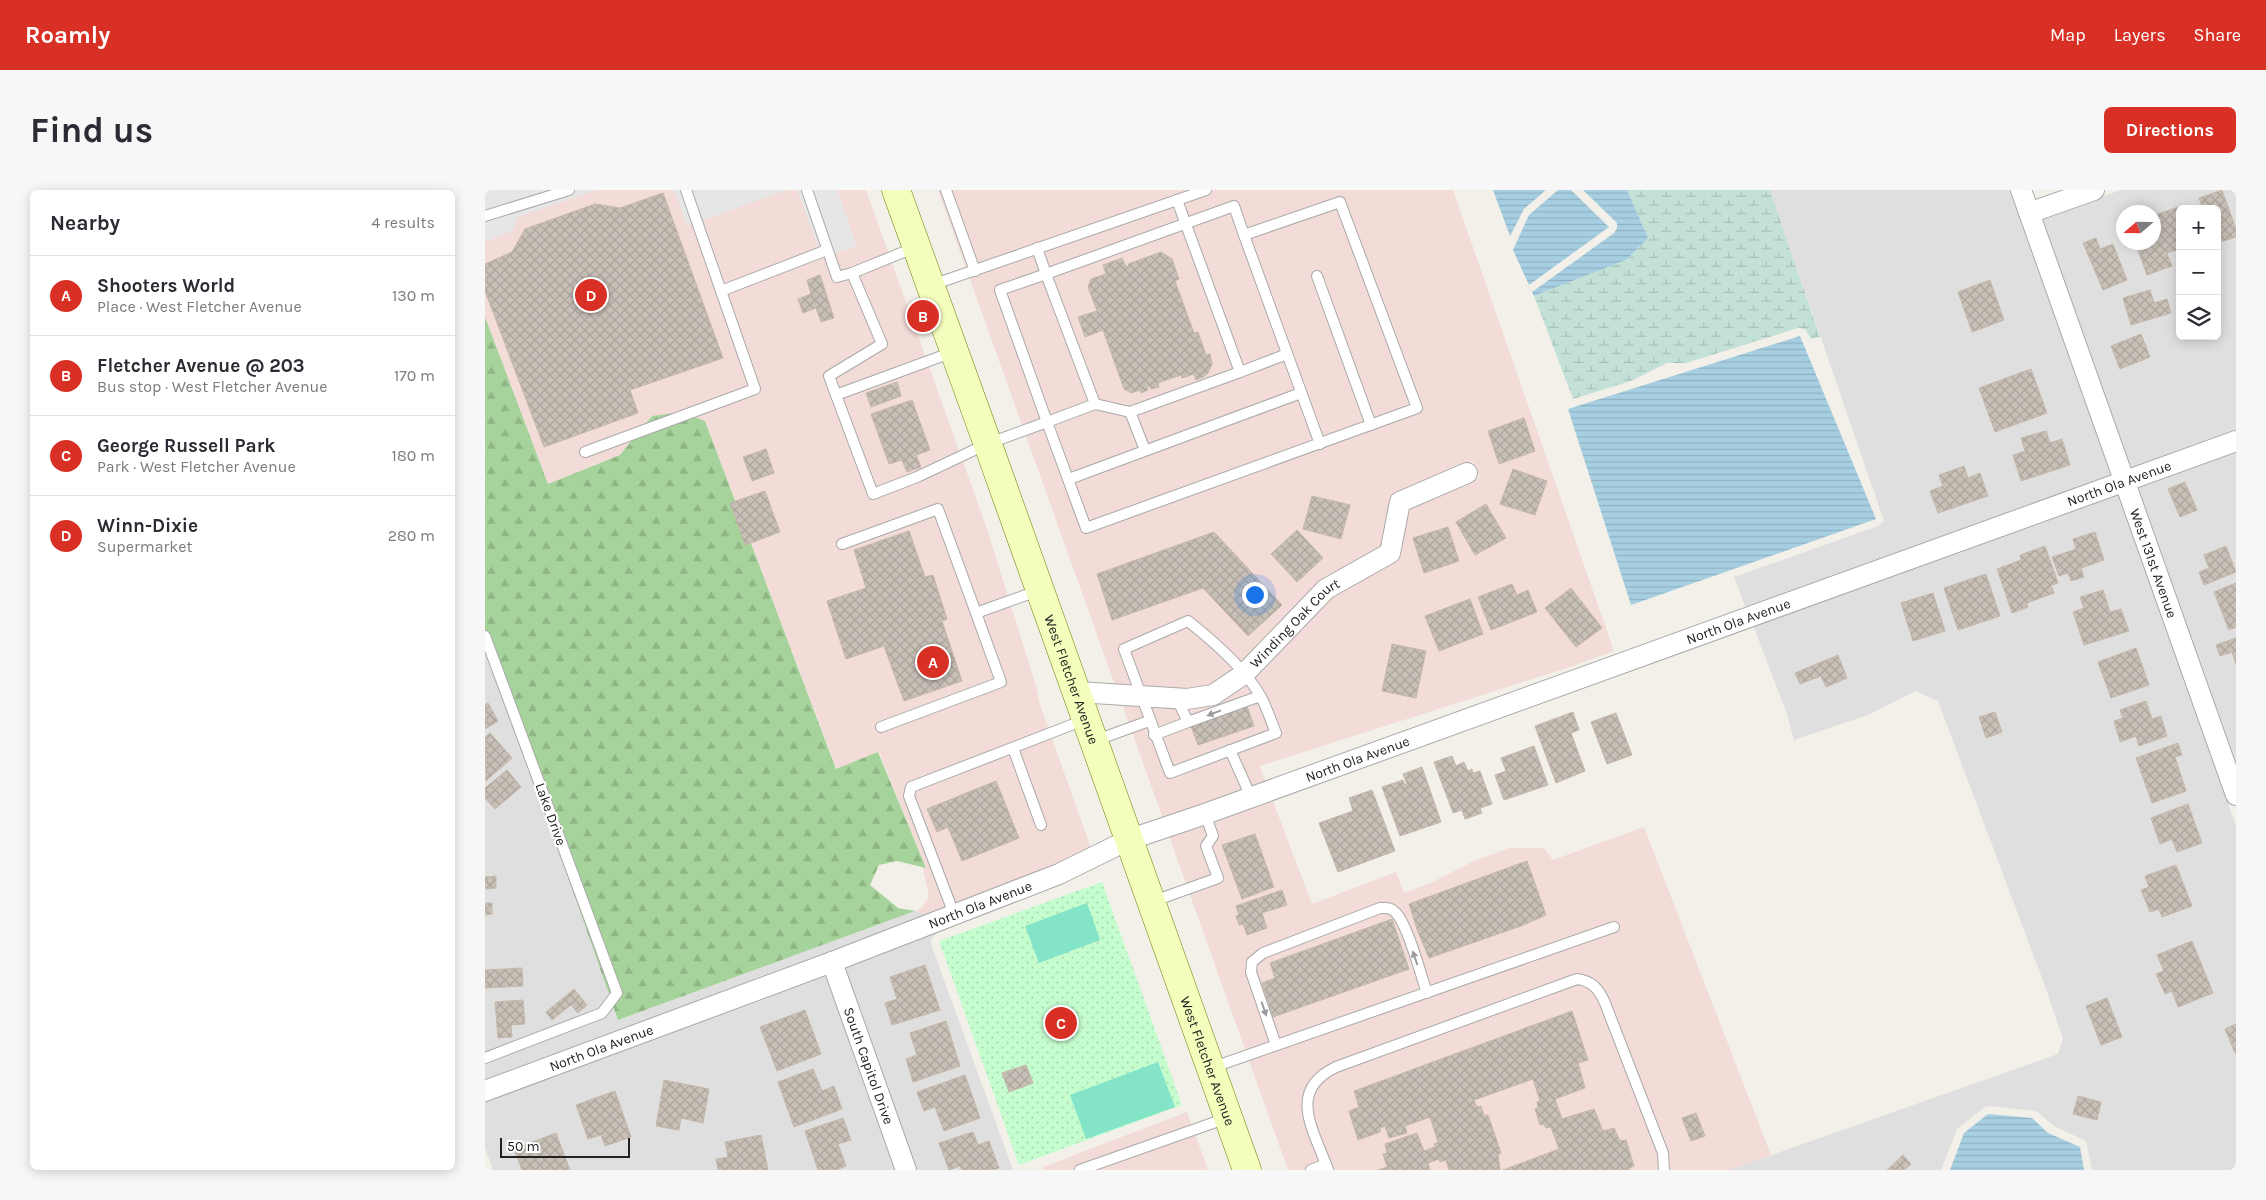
<!DOCTYPE html>
<html lang="en">
<head>
<meta charset="utf-8">
<style>
	:root { --surface:#fff; --page:#f7f7f7; --text:#2b2b33; --muted:#7c7c81; --line:#e1e1e2; --accent:#d93025 }
	body { margin:0; font-family:Karla,sans-serif; background:var(--page); color:var(--text) }
	.controls { position:absolute; right:15px; top:15px; display:grid; overflow:hidden; border-radius:8px; box-shadow:0 2px 12px #0003 }
	.controls button { width:45px; height:45px; display:grid; place-items:center; padding:0; border:0; border-bottom:1px solid var(--line); background:var(--surface); color:var(--text); font:25px sans-serif }
	.compass { position:absolute; left:1631px; top:15px; width:45px; height:45px; border-radius:50%; background:var(--surface); box-shadow:0 2px 12px #0003; rotate:250deg }
	.scale { position:absolute; left:15px; bottom:12px; width:130px; box-sizing:border-box; padding-left:5px; border:2px solid #222; border-top:0; font-size:14px; line-height:18px; white-space:nowrap; color:#222; -webkit-text-stroke:4px #fff; paint-order:stroke }
	.you { position:absolute; left:769px; top:404px; width:18px; height:18px; margin:-12px; border:4px solid #fff; border-radius:50%; background:#1a73e8; box-shadow:0 0 0 8px #1a73e833 }
	.badge { display:grid; place-items:center; width:32px; height:32px; border-radius:50%; background:var(--accent); color:#fff; font-size:16px; font-weight:700 }
	.pin { position:absolute; translate:-50% -50%; border:2px solid #fff; box-shadow:0 1px 5px #0006 }
	.list { margin:0; padding:0; list-style:none }
	h2 { display:flex; justify-content:space-between; align-items:center; height:65px; margin:0; padding:0 20px; font-size:21px }
	h2 small { font-size:16px; font-weight:400; color:var(--muted) }
	.list li { display:grid; grid-template-columns:32px 1fr auto; gap:15px; align-items:center; box-sizing:border-box; height:80px; padding:0 20px; border-top:1px solid var(--line) }
	.list b { display:block; font-size:19px; white-space:nowrap }
	.list p { margin:0; font-size:16px; white-space:nowrap; color:var(--muted) }
	.list em { font-size:16px; font-style:normal; color:var(--muted) }
	.icon { flex:none; width:28px; height:28px; fill:none; stroke:currentColor; stroke-width:2; stroke-linecap:round; stroke-linejoin:round }
	.map { position:relative; flex:none; width:1751px; height:980px; overflow:hidden; border-radius:8px }
	header { display:flex; align-items:center; gap:30px; box-sizing:border-box; height:70px; padding:0 25px; background:var(--accent); color:#fff }
	header strong { font-size:24px }
	nav { display:flex; gap:28px; margin-inline-start:auto; font-size:18px }
	.intro { display:flex; align-items:center; justify-content:space-between; box-sizing:border-box; height:120px; padding:0 30px }
	h1 { margin:0; font-size:35px }
	.button { padding:12px 22px; border-radius:8px; background:var(--accent); color:#fff; font-size:18px; font-weight:700 }
	main { display:flex; gap:30px; padding:0 30px }
	aside { flex:1; background:var(--surface); border-radius:8px; box-shadow:0 2px 12px #0003 }
	.map>svg:first-child { display:block }
	.residential { fill:#e0dfdf; fill-rule:evenodd }
	.commercial { fill:#f3dbd7 }
	.forest { fill:url(#forest-firs) }
	.wetland { fill:url(#wetland-marsh) }
	.park { fill:url(#park-dots) }
	.pitch { fill:#83e4c8 }
	.parking { fill:#e6e6e6 }
	.water { fill:url(#water-rules) }
	.building { fill:url(#building-cross-hatch); stroke:#c5b8a9 }
	.lines { fill:none; stroke-linecap:round; stroke-linejoin:round }
	.lane-casing { stroke:#a9a9a9; stroke-width:12 }
	.street-casing { stroke:#a9a9a9; stroke-width:22 }
	.secondary-casing { stroke:#678200; stroke-width:29 }
	.lane { stroke:#fff; stroke-width:10 }
	.street { stroke:#fff; stroke-width:20 }
	.secondary { stroke:#f4fdbc; stroke-width:28 }
	.oneway { fill:#9c9c9c }
	.labels { text-anchor:middle; stroke-width:4.5; stroke-linejoin:round; paint-order:stroke }
	.street-label { font-size:14px; fill:#222; stroke:#fff }
</style>
</head>
<body>
<header>
<strong>Roamly</strong>
<nav><a>Map</a><a>Layers</a><a>Share</a></nav>
</header>
<div class="intro"><h1>Find us</h1><a class="button">Directions</a></div>
<main>
<aside>
<h2>Nearby<small>4 results</small></h2>
<ul class="list">
<li><span class="badge">A</span><div><b>Shooters World</b><p>Place · West Fletcher Avenue</p></div><em>130 m</em></li>
<li><span class="badge">B</span><div><b>Fletcher Avenue @ 203</b><p>Bus stop · West Fletcher Avenue</p></div><em>170 m</em></li>
<li><span class="badge">C</span><div><b>George Russell Park</b><p>Park · West Fletcher Avenue</p></div><em>180 m</em></li>
<li><span class="badge">D</span><div><b>Winn-Dixie</b><p>Supermarket</p></div><em>280 m</em></li>
</ul>
</aside>
<div class="map">
<svg width="1751" height="980" viewBox="0 0 1751 980">
	<defs>
		<pattern id="forest-firs" width="22" height="20" patternUnits="userSpaceOnUse" patternTransform="scale(1.25)"><rect width="22" height="20" fill="#a6d39b"/><path d="M5 1l3.5 6h-7zM16 11l3.5 6h-7z" fill="#8fb585"/></pattern>
		<pattern id="wetland-marsh" width="20" height="14" patternUnits="userSpaceOnUse" patternTransform="scale(1.25)"><rect width="20" height="14" fill="#c4e1d7"/><path d="M1 5h8M5 5V1M11 12h8M15 12V8" fill="none" stroke="#a8c1b8"/></pattern>
		<pattern id="park-dots" width="8" height="8" patternUnits="userSpaceOnUse" patternTransform="scale(1.25)"><rect width="8" height="8" fill="#c5fdcf"/><path d="M2 2h.1M6 6h.1" fill="none" stroke="#a9d9b1" stroke-width="1.8" stroke-linecap="round"/></pattern>
		<pattern id="water-rules" width="6" height="5" patternUnits="userSpaceOnUse" patternTransform="scale(1.25)"><rect width="6" height="5" fill="#a7cfe2"/><path d="M0 2.5h6" fill="none" stroke="#8fb1c2"/></pattern>
		<pattern id="building-cross-hatch" width="8" height="8" patternUnits="userSpaceOnUse" patternTransform="scale(1.25)"><rect width="8" height="8" fill="#c8c0b7"/><path d="M0 0l8 8M0 8l8-8" fill="none" stroke="#aca59d"/></pattern>
	</defs>
	<rect width="100%" height="100%" fill="#f2f0e8"/>
	<!-- residential -->
	<g class="residential">
		<polygon points="1285,0 1524,0 1627,286 1261,419 1249,387 1393,336 1399,331"/>
		<path d="M1636 0H1751V242L1646 279 1556 28ZM1695 19H1732V146H1695ZM1638 22H1668V52H1638Z"/>
		<polygon points="1751,261 1751,575 1652,296"/>
		<polygon points="1633,303 1751,636 1751,980 1607,980 1601,951 1569,936 1551,921 1505,916 1500,917 1472,939 1456,980 1244,980 1573,864 1578,849 1560,796 1453,511 1431,501 1383,525 1309,550 1302,524 1268,435"/>
		<polygon points="0,450 133,830 430,721 444,724 0,891"/>
		<polygon points="450,741 451,744 446,749 446,754 528,980 432,980 359,777"/>
		<polygon points="340,784 410,980 8,980 0,958 0,911"/>
	</g>
	<!-- commercial -->
	<g class="commercial">
		<polygon points="0,0 381,0 502,339 551,496 555,515 606,658 570,676 444,724 430,722 437,717 444,707 438,678 441,678 394,562 352,580 220,231 167,226 135,265 63,294 0,127"/>
		<polygon points="453,0 968,0 1129,461 1088,476 775,576 781,593 678,629 637,514 733,512 761,495 847,406 909,371 924,318 995,287 988,271 911,304 905,311 896,358 750,481 725,497 703,500 630,495"/>
		<polygon points="787,609 827,714 911,682 919,703 946,693 987,672 1024,658 1059,658 1068,670 1159,637 1286,965 1244,980 803,980 684,646"/>
		<polygon points="702,922 723,980 559,980 558,977"/>
	</g>
	<!-- forest -->
	<polygon class="forest" points="0,127 63,294 135,265 167,226 196,222 220,231 351,579 393,562 441,678 412,671 394,675 385,695 413,718 430,721 133,830 0,450"/>
	<!-- wetland -->
	<polygon class="wetland" points="1142,0 1285,0 1335,147 1326,149 1320,139 1313,138 1201,173 1182,173 1146,191 1088,209 1049,106 1141,70 1163,48"/>
	<!-- park -->
	<polygon class="park" points="617,692 697,915 534,975 454,751"/>
	<!-- pitch -->
	<g class="pitch">
		<polygon points="602,713 615,750 554,773 540,736"/>
		<polygon points="673,872 690,917 601,949 585,905"/>
	</g>
	<!-- parking -->
	<g class="parking">
		<polygon points="0,0 112,0 33,27 27,41 0,52"/>
		<polygon points="189,0 302,0 202,36"/>
		<polygon points="312,0 352,0 372,56 337,67"/>
	</g>
	<!-- water -->
	<g class="water">
		<polygon points="1008,0 1061,0 1039,19 1025,46"/>
		<polygon points="1073,0 1086,0 1124,37 1044,95 1028,60 1044,25"/>
		<polygon points="1098,0 1142,0 1163,48 1141,70 1049,106 1047,102 1129,43 1132,38 1132,33"/>
		<polygon points="1315,146 1391,329 1146,415 1083,219"/>
		<polygon points="1503,924 1547,928 1563,943 1595,957 1599,980 1465,980 1479,943"/>
	</g>
	<!-- building -->
	<g class="building">
		<polygon points="1737,0 1751,39 1751,47 1732,53 1732,19 1718,19 1714,8"/>
		<polygon points="178,3 238,168 145,200 153,223 59,257 0,101 0,74 27,62 40,39 110,14 135,18"/>
		<polygon points="1693,17 1695,22 1695,59 1682,63 1687,76 1662,85 1650,52 1668,52 1668,40 1673,38 1668,26"/>
		<polygon points="1611,48 1615,59 1628,54 1642,90 1618,100 1598,53"/>
		<polygon points="676,62 687,69 694,89 690,91 709,143 713,142 721,165 725,164 727,174 723,183 718,187 711,190 709,184 697,188 696,185 673,193 674,197 666,199 665,196 662,197 663,200 656,203 655,200 646,203 639,199 618,140 600,147 593,127 612,121 603,97 606,89 621,84 618,75 637,68 641,77 644,76 643,74"/>
		<polygon points="335,85 349,128 336,132 331,118 318,123 313,109 326,104 322,90"/>
		<polygon points="1505,90 1519,130 1487,142 1473,102"/>
		<polygon points="1665,100 1669,113 1682,109 1686,123 1646,135 1638,108"/>
		<polygon points="1656,144 1665,167 1635,179 1626,156"/>
		<polygon points="1546,179 1562,223 1510,242 1494,198"/>
		<polygon points="412,192 416,206 386,217 381,203"/>
		<polygon points="427,210 445,260 431,265 436,277 422,282 417,270 404,274 386,224"/>
		<polygon points="1039,228 1050,261 1014,274 1003,241"/>
		<polygon points="1561,241 1565,253 1577,249 1585,275 1536,291 1528,265 1540,261 1536,248"/>
		<polygon points="281,259 289,283 267,291 258,267"/>
		<polygon points="1479,276 1483,288 1495,283 1503,306 1453,323 1445,301 1458,296 1454,285"/>
		<polygon points="1028,279 1062,291 1050,325 1015,314"/>
		<polygon points="1700,292 1712,320 1695,327 1683,299"/>
		<polygon points="280,301 295,342 260,355 245,313"/>
		<polygon points="827,306 865,315 856,349 818,339"/>
		<polygon points="1001,314 1021,348 990,365 971,332"/>
		<polygon points="963,337 974,371 939,383 928,348"/>
		<polygon points="812,340 838,368 812,392 786,364"/>
		<polygon points="424,341 440,387 448,385 462,429 457,431 477,491 419,511 399,456 361,469 342,411 381,398 369,360"/>
		<polygon points="729,342 797,415 763,446 718,398 627,430 612,384"/>
		<polygon points="1610,342 1619,370 1596,378 1599,387 1586,391 1583,383 1574,386 1567,367 1591,359 1588,349"/>
		<polygon points="1560,356 1573,393 1566,395 1569,403 1542,413 1543,417 1527,423 1512,379 1536,370 1535,365"/>
		<polygon points="1741,356 1751,382 1719,395 1714,382 1724,378 1719,365"/>
		<polygon points="1501,384 1515,426 1473,440 1459,398"/>
		<polygon points="1751,393 1751,437 1744,440 1729,402"/>
		<polygon points="1027,394 1032,405 1043,400 1052,422 1006,440 993,407"/>
		<polygon points="1086,398 1117,438 1091,457 1060,418"/>
		<polygon points="1618,400 1625,422 1636,419 1644,441 1599,455 1588,422 1599,418 1595,407"/>
		<polygon points="1448,403 1460,441 1428,451 1416,413"/>
		<polygon points="985,409 998,444 954,461 940,426"/>
		<polygon points="1751,448 1751,474 1747,462 1735,466 1731,455"/>
		<polygon points="907,454 941,461 931,508 897,501"/>
		<polygon points="1651,458 1664,495 1626,508 1613,472"/>
		<polygon points="1353,465 1362,488 1341,497 1336,486 1315,494 1310,483"/>
		<polygon points="1661,511 1667,529 1676,526 1682,546 1654,556 1651,546 1635,552 1629,531 1638,528 1635,520"/>
		<polygon points="3,513 13,531 0,539 0,515"/>
		<polygon points="762,516 769,536 713,555 706,536"/>
		<polygon points="1088,522 1094,540 1086,543 1100,581 1071,593 1050,536"/>
		<polygon points="1510,522 1517,542 1501,548 1494,527"/>
		<polygon points="1131,523 1147,565 1122,574 1106,532"/>
		<polygon points="5,543 27,568 1,591 0,547"/>
		<polygon points="1693,553 1697,565 1690,567 1701,601 1667,613 1651,568"/>
		<polygon points="1049,556 1063,595 1019,610 1010,585 1021,581 1016,568"/>
		<polygon points="967,566 971,576 979,572 983,581 987,579 988,583 995,581 1007,614 995,618 997,623 980,629 977,620 968,623 949,572"/>
		<polygon points="937,577 956,632 915,646 897,597 918,590 920,595 922,594 918,584"/>
		<polygon points="22,580 36,597 10,619 0,608 0,598"/>
		<polygon points="511,591 534,648 477,671 463,637 452,642 442,619"/>
		<polygon points="887,600 910,661 853,682 834,633 868,621 864,608"/>
		<polygon points="1703,614 1717,653 1692,662 1687,649 1675,654 1666,628"/>
		<polygon points="770,644 789,697 757,709 737,655"/>
		<polygon points="1042,671 1061,725 1036,736 944,768 933,742 924,714"/>
		<polygon points="1691,675 1707,716 1677,727 1674,719 1665,722 1656,700 1664,697 1660,686"/>
		<polygon points="11,686 11,698 0,699 0,687"/>
		<polygon points="797,700 802,715 777,723 782,738 762,745 758,734 754,735 751,726 754,725 751,716"/>
		<polygon points="0,713 7,713 7,724 0,725"/>
		<polygon points="907,729 924,779 788,827 777,793 790,788 785,773"/>
		<polygon points="1707,751 1728,803 1693,817 1687,801 1680,804 1671,784 1679,781 1672,765"/>
		<polygon points="440,775 455,820 407,835 400,813 412,809 405,787"/>
		<polygon points="37,778 38,796 0,798 0,780"/>
		<polygon points="89,799 102,815 93,823 86,815 67,830 61,822"/>
		<polygon points="1622,808 1637,847 1616,855 1601,816"/>
		<polygon points="38,810 40,834 26,835 27,847 13,848 10,812"/>
		<polygon points="320,820 336,864 292,881 275,837"/>
		<polygon points="1087,821 1103,870 1093,873 1100,898 1070,909 1077,929 1109,919 1118,941 1129,938 1135,951 1141,950 1149,976 1144,978 1145,980 1018,980 1074,959 1066,937 1061,938 1059,934 1055,935 1050,919 1053,918 1052,912 1055,911 1048,889 989,910 992,917 996,916 999,926 1003,925 1016,963 1013,965 1015,980 964,980 961,970 955,972 954,969 943,973 945,980 893,980 902,977 898,964 902,963 900,954 932,943 939,961 950,957 949,954 953,952 945,927 920,936 922,943 904,948 900,936 895,938 895,942 873,950 864,921 874,917 869,901"/>
		<polygon points="461,831 475,876 428,892 421,869 432,865 425,843"/>
		<polygon points="1751,834 1751,863 1750,863 1740,839"/>
		<polygon points="541,875 548,893 524,902 517,883"/>
		<polygon points="328,879 337,901 349,896 357,919 309,937 293,892"/>
		<polygon points="480,885 495,928 459,941 450,917 439,921 432,902"/>
		<polygon points="179,890 224,899 218,933 196,928 194,940 171,936"/>
		<polygon points="130,901 146,947 120,956 116,945 103,949 91,915"/>
		<polygon points="1593,906 1616,912 1612,930 1588,924"/>
		<polygon points="1211,923 1220,946 1206,951 1197,928"/>
		<polygon points="358,928 366,950 353,954 361,976 351,980 333,980 320,941"/>
		<polygon points="488,942 493,955 504,951 514,978 508,980 477,980 475,976 464,980 454,953"/>
		<polygon points="71,943 85,980 37,980 29,959"/>
		<polygon points="276,945 283,980 233,980 231,969 243,967 240,952"/>
		<polygon points="1418,965 1426,974 1419,980 1402,980"/>
	</g>
	<g class="lines">
		<!-- lane casing -->
		<g class="lane-casing">
			<g id="lane">
				<polyline points="322,0 352,87 367,83 397,154 344,186 351,205"/>
				<polyline points="461,0 490,81"/>
				<polyline points="0,26 84,0"/>
				<polyline points="759,45 835,254"/>
				<polyline points="367,83 431,57"/>
				<polyline points="832,86 886,235"/>
				<polyline points="447,95 721,0"/>
				<polyline points="236,101 342,60"/>
				<polyline points="468,162 351,205 388,304 432,287 502,254 562,232 601,338 932,218 855,12 759,45 749,16 561,84 552,58"/>
				<polyline points="755,182 802,164"/>
				<polyline points="610,214 562,232 515,100 561,84 610,214 645,222 660,260"/>
				<polyline points="645,222 755,182 692,10"/>
				<polyline points="100,262 270,199 201,0"/>
				<polyline points="584,289 816,203"/>
				<polyline points="357,354 453,319 491,423 555,400"/>
				<path d="M703 431C727 450 761 480 776 507 782 518 786 531 791 543L685 583 639 459Z"/>
				<polyline points="0,446 132,803 117,823 0,868"/>
				<polyline points="692,509 703,532 775,506"/>
				<polyline points="396,537 516,492 491,423"/>
				<polyline points="669,545 703,532"/>
				<polyline points="609,551 664,531"/>
				<polyline points="528,558 556,635"/>
				<polyline points="745,560 766,607"/>
				<polyline points="666,712 733,688 721,656 728,646 720,624"/>
				<polyline points="469,724 424,606 426,597 599,530"/>
				<path d="M791 855 766 782 767 772 778 763 895 718C902 718 905 717 910 722 922 732 936 785 942 803"/>
				<polyline points="726,878 1129,737"/>
				<polyline points="595,980 742,928"/>
				<polyline points="826,980 841,974"/>
				<path d="M843 980C829 940 801 901 851 877L1092 789C1107 791 1114 799 1120 813L1178 963 1179 980"/>
			</g>
		</g>
		<!-- street casing -->
		<g class="street-casing">
			<g id="street">
				<path id="s1" d="M1536 0 1751 605"/>
				<polyline points="1544,23 1609,0"/>
				<path id="s2" d="M593 502 702 509 728 505 759 484 841 399 905 363 915 312 982 283"/>
				<path id="s3" d="M347 772 421 980"/>
				<path id="s4" d="M0 901 347 772 574 684 643 650 720 624 1751 251"/>
			</g>
		</g>
		<!-- secondary casing -->
		<g class="secondary-casing">
			<g id="secondary">
				<path id="s5" d="M411 0C530 326 644 654 762 980"/>
			</g>
		</g>
		<!-- lane -->
		<use href="#lane" class="lane"/>
		<!-- street -->
		<use href="#street" class="street"/>
		<!-- secondary -->
		<use href="#secondary" class="secondary"/>
	</g>
	<!-- one-way arrows -->
	<defs><path id="oneway-solid" d="M-6-.8H1V-3.2L6.5 0L1 3.2V.8H-6Z" transform="scale(1.25)"/></defs>
	<g class="oneway">
		<use href="#oneway-solid" transform="translate(729 523) rotate(159)"/>
		<use href="#oneway-solid" transform="translate(930 768) rotate(-109)"/>
		<use href="#oneway-solid" transform="translate(779 819) rotate(71)"/>
	</g>
	<g class="labels">
		<!-- street labels -->
		<g class="street-label">
			<text dy="5" stroke="none"><textPath href="#s4" startOffset="1744">North Ola Avenue</textPath></text>
			<text dy="5" stroke="none"><textPath href="#s1" startOffset="396">West 131st Avenue</textPath></text>
			<text dy="5" stroke="none"><textPath href="#s4" startOffset="1339">North Ola Avenue</textPath></text>
			<text dy="5" stroke="none"><textPath href="#s2" startOffset="245">Winding Oak Court</textPath></text>
			<text dy="5" stroke="none"><textPath href="#s5" startOffset="520">West Fletcher Avenue</textPath></text>
			<text dy="5" stroke="none"><textPath href="#s4" startOffset="934">North Ola Avenue</textPath></text>
			<text transform="translate(66 624) rotate(70)" y="5">Lake Drive</text>
			<text dy="5" stroke="none"><textPath href="#s4" startOffset="529">North Ola Avenue</textPath></text>
			<text dy="5" stroke="none"><textPath href="#s4" startOffset="124">North Ola Avenue</textPath></text>
			<text dy="5" stroke="none"><textPath href="#s5" startOffset="925">West Fletcher Avenue</textPath></text>
			<text dy="5" stroke="none"><textPath href="#s3" startOffset="110">South Capitol Drive</textPath></text>
		</g>
	</g>
</svg>
<div class="controls">
<button>+</button>
<button>−</button>
<button><svg class="icon" aria-label="layers" viewBox="0 0 24 24"><path d="M12 4l9 5-9 5-9-5zM3 14l9 5 9-5"/></svg></button>
</div>
<svg class="compass" viewBox="-18 -18 36 36"><path d="M0-13l5 13h-10z" fill="#e53935"/><path d="M0 13l5-13h-10z" fill="#7c7c81"/></svg>
<div class="scale">50 m</div>
<div class="you"></div>
<div class="pin badge" style="left:448px;top:472px">A</div>
<div class="pin badge" style="left:438px;top:126px">B</div>
<div class="pin badge" style="left:576px;top:833px">C</div>
<div class="pin badge" style="left:106px;top:105px">D</div>
</div>
</main>
</body>
</html>
